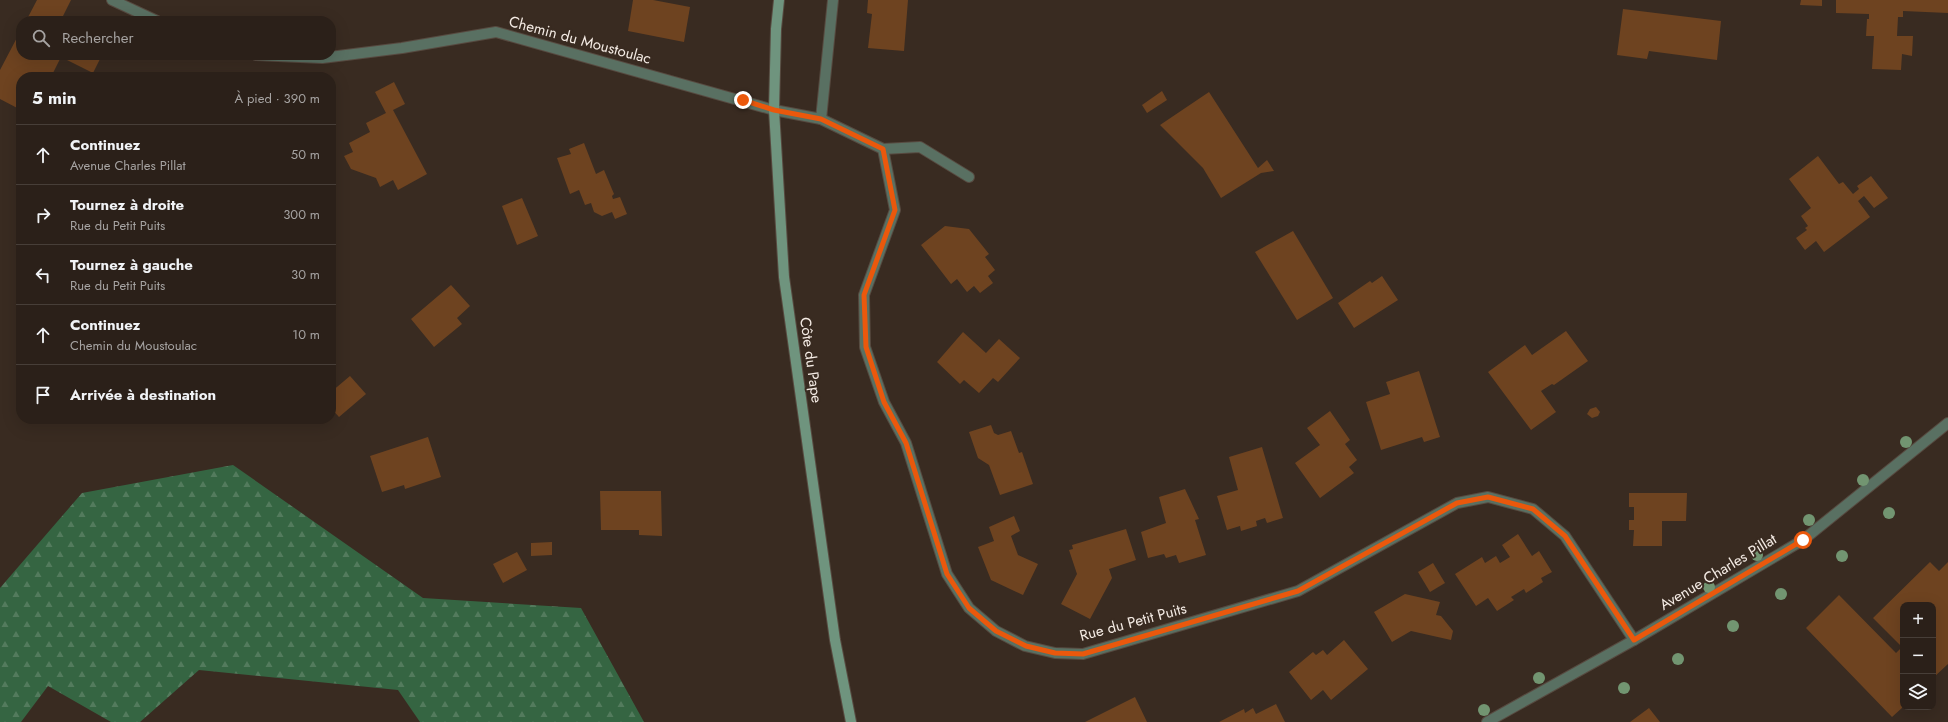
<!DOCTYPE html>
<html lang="fr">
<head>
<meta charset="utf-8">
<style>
	:root { --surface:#2b2019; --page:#372d26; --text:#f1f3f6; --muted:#a6a3a2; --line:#473e38 }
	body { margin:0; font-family:Jost,sans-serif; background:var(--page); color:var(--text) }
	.controls { position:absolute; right:12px; bottom:12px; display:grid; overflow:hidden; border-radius:8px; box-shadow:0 4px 16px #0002 }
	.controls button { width:36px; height:36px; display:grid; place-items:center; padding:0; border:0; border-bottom:1px solid var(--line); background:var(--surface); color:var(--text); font:20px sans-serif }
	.stop { position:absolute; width:12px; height:12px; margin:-9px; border:3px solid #ea580c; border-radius:50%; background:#fff }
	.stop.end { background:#ea580c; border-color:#fff; box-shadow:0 1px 4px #0008 }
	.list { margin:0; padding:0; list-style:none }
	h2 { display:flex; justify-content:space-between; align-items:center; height:52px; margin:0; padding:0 16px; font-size:17px }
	h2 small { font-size:13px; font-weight:400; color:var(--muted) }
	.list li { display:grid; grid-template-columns:26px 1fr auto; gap:12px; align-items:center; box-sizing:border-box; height:60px; padding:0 16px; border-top:1px solid var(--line) }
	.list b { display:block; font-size:15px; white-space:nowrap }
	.list p { margin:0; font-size:13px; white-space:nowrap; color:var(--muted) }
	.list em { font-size:13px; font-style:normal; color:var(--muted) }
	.icon { flex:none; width:22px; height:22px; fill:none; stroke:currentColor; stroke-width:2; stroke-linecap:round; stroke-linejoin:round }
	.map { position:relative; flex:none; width:1948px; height:722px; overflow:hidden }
	.search { position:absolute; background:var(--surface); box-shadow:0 4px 16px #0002; left:16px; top:16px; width:320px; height:44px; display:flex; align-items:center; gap:10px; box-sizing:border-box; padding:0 14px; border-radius:16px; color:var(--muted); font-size:15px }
	.panel { position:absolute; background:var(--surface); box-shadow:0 4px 16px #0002; left:16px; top:72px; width:320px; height:352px; border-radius:16px }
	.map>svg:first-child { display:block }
	.forest { fill:url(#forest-firs) }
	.building { fill:#6e4320 }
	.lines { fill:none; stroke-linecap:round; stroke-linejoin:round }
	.service-casing { stroke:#574a40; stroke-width:12 }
	.minor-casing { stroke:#574a40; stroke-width:12 }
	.secondary-casing { stroke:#574a40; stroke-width:12 }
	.service { stroke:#597062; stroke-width:10 }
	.minor { stroke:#597062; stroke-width:10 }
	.secondary { stroke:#6f947e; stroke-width:10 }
	.tree { fill:#729571 }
	.route { stroke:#ea580c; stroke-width:5 }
	.labels { text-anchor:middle; stroke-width:4; stroke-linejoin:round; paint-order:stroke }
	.street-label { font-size:15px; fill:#f4ebe4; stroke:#392b21 }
</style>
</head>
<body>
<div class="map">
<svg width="1948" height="722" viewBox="0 0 1948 722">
	<defs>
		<pattern id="forest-firs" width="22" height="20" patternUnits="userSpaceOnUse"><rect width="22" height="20" fill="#356542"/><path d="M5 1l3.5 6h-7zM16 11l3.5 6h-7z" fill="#537b5d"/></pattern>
	</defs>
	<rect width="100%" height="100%" fill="#392b21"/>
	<!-- forest -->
	<polygon class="forest" points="233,465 423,598 581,608 644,722 420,722 398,690 199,670 140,722 111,722 48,686 21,722 0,722 0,588 82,493"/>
	<!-- building -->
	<g class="building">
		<polygon points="37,0 71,0 63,16 72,21 26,21"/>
		<polygon points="633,0 653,0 690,7 684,42 628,31"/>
		<polygon points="868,0 908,0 904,51 868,48 872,14 867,13"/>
		<polygon points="1801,0 1822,0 1822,6 1800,5"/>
		<polygon points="1836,0 1948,0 1948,13 1903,11 1903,17 1898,17 1897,36 1913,36 1912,56 1902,54 1901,70 1872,69 1874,36 1866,36 1867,19 1869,19 1869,14 1836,13"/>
		<polygon points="1623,9 1721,21 1717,60 1649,51 1647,59 1617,55"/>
		<polygon points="21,30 21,55 102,55 93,73 61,57 51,77 21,77 21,110 0,99 0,70"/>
		<polygon points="394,82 405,104 393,110 427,174 398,190 393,180 380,187 376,178 351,169 344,156 353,152 349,143 370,132 366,123 386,113 375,92"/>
		<polygon points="1162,91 1167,100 1147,113 1142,105"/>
		<polygon points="1209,92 1258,168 1267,160 1274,171 1261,173 1221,198 1203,168 1160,125"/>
		<polygon points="584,143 596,174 604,170 614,194 612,196 613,199 620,197 627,214 615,219 612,212 602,216 594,212 591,203 585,205 579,190 570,194 557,158 571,154 569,149"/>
		<polygon points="1818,156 1839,184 1843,182 1853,194 1859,189 1857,186 1871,176 1888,198 1874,208 1864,196 1858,201 1870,217 1824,252 1816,241 1805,250 1796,238 1807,230 1805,228 1808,226 1801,216 1811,208 1789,179"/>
		<polygon points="522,198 538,236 517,245 502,206"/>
		<polygon points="945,226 969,229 989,254 985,257 995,270 988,276 993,283 980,293 974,286 967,292 957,279 951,284 921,245"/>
		<polygon points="1293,231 1333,298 1297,320 1255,252"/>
		<polygon points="1382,276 1398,300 1354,328 1338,303 1370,281 1372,283"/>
		<polygon points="451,285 470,306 457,318 462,324 434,347 411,319"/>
		<polygon points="1566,331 1588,361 1554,385 1552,384 1541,391 1556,412 1531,430 1488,372 1525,345 1532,355"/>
		<polygon points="963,332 986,353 999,339 1020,358 998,382 993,378 979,393 964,380 960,384 937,362"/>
		<polygon points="1419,371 1440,437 1424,442 1422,437 1381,450 1366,402 1390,394 1386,382"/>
		<polygon points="350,376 366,394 339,417 331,408 331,392"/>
		<polygon points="1596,407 1600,412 1598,416 1592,418 1587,414 1590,409"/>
		<polygon points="1330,411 1350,440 1345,444 1357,460 1349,467 1354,473 1320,498 1295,463 1320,445 1307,428"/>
		<polygon points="991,425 994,433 998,435 1011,431 1019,453 1022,452 1033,484 1000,495 989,465 978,458 969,432"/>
		<polygon points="428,437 441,477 405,489 404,485 382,492 370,456"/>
		<polygon points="1262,447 1283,518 1267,523 1265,518 1256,521 1257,526 1241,531 1240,526 1227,530 1217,496 1238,490 1229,457"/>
		<polygon points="1185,489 1199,519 1195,520 1206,555 1179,563 1176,555 1166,558 1164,554 1148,558 1141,532 1166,523 1159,497"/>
		<polygon points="600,491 661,491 662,536 639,535 639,530 601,530"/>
		<polygon points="1629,493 1687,493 1686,521 1662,521 1662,546 1633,546 1634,530 1629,530 1629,520 1634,520 1634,507 1629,507"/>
		<polygon points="1014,516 1020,531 1011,536 1018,555 1038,564 1023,595 991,580 978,547 994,541 989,527"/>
		<polygon points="1126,529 1136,560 1109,569 1112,578 1090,619 1061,604 1077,574 1069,550 1073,549 1072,545"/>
		<polygon points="1518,534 1532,556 1539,551 1552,572 1541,578 1543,582 1526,593 1524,589 1511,597 1514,600 1497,611 1488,598 1476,606 1455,574 1482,557 1485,563 1496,556 1500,563 1510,557 1502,545"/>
		<polygon points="552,542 552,555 531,556 531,543"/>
		<polygon points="517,552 527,570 503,583 493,564"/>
		<polygon points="1930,562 1939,571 1948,562 1948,664 1933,678 1933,605 1903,605 1903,656 1900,658 1903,661 1903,707 1892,717 1806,628 1839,595 1896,653 1902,647 1873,618"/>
		<polygon points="1433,563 1445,583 1430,592 1418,572"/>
		<polygon points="1405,594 1440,602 1436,615 1441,616 1453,631 1451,640 1411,631 1392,642 1374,612"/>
		<polygon points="1344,640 1368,669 1331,700 1323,690 1311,700 1289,672 1313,652 1316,655 1323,650 1327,655"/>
		<polygon points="1135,697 1147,722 1085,722"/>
		<polygon points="1276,704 1285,722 1219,722 1244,709 1245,713 1253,708 1256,714"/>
		<polygon points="1649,708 1660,722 1630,722"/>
	</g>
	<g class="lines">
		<!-- service casing -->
		<g class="service-casing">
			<g id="service">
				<polyline points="821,119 833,0"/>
				<polyline points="883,149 920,147 969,177"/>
			</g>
		</g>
		<!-- minor casing -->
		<g class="minor-casing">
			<g id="minor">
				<polyline points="112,0 157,21"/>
				<polyline points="256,55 322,58 402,48 496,32 774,110 821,119 883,149 895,210 864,295 865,347 884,402 906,443 947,574 969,608 996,631 1025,646 1055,653 1083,654 1298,591 1457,503 1488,497 1533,509 1565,536 1634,640"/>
				<polyline points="1487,722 1634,640 1803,540 1948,423"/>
			</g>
		</g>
		<!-- secondary casing -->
		<g class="secondary-casing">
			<polyline id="secondary" points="779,0 776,29 774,110 784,277 835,640 851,722"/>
		</g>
		<!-- service -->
		<use href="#service" class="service"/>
		<!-- minor -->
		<use href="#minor" class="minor"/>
		<!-- secondary -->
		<use href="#secondary" class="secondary"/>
	</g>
	<!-- trees -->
	<g class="tree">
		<circle cx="1906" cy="442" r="6"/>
		<circle cx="1863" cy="480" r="6"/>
		<circle cx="1889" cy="513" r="6"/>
		<circle cx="1809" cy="520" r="6"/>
		<circle cx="1757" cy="555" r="6"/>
		<circle cx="1842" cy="556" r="6"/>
		<circle cx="1709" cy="587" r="6"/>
		<circle cx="1781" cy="594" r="6"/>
		<circle cx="1733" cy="626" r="6"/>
		<circle cx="1678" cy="659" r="6"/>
		<circle cx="1539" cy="678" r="6"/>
		<circle cx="1624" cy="688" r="6"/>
		<circle cx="1484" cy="710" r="6"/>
	</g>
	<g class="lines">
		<!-- route -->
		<polyline class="route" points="743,100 774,110 821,119 883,149 895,210 864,295 866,347 884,402 906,443 947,574 969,608 996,631 1026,646 1055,653 1083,654 1298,591 1457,503 1488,497 1533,509 1565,536 1634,640 1803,540"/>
	</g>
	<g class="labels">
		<!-- street labels -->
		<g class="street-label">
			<text transform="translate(580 40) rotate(15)" y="5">Chemin du Moustoulac</text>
			<text transform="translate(811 360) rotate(82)" y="5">Côte du Pape</text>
			<text transform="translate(1718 572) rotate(-31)" y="5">Avenue Charles Pillat</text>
			<text transform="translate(1133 622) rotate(-15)" y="5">Rue du Petit Puits</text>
		</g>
	</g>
</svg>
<div class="controls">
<button>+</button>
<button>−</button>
<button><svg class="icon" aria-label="layers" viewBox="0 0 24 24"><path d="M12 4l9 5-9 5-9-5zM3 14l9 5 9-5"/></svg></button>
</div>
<div class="stop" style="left:1803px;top:540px"></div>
<div class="stop end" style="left:743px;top:100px"></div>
<div class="search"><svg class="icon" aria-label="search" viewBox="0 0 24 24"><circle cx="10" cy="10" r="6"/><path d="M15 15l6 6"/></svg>Rechercher</div>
<section class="panel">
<h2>5 min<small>À pied · 390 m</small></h2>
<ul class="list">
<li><svg class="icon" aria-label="ahead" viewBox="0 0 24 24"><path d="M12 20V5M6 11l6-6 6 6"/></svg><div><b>Continuez</b><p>Avenue Charles Pillat</p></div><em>50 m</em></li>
<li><svg class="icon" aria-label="right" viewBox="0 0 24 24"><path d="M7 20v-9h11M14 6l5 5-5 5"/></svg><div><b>Tournez à droite</b><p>Rue du Petit Puits</p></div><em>300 m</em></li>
<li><svg class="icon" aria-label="left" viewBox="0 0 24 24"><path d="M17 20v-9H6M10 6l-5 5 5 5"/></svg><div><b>Tournez à gauche</b><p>Rue du Petit Puits</p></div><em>30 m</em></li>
<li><svg class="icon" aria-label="ahead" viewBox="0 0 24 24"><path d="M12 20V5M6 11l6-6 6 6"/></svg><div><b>Continuez</b><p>Chemin du Moustoulac</p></div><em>10 m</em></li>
<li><svg class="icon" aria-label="arrive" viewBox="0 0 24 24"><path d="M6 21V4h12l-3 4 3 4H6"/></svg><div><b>Arrivée à destination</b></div></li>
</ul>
</section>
</div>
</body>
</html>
